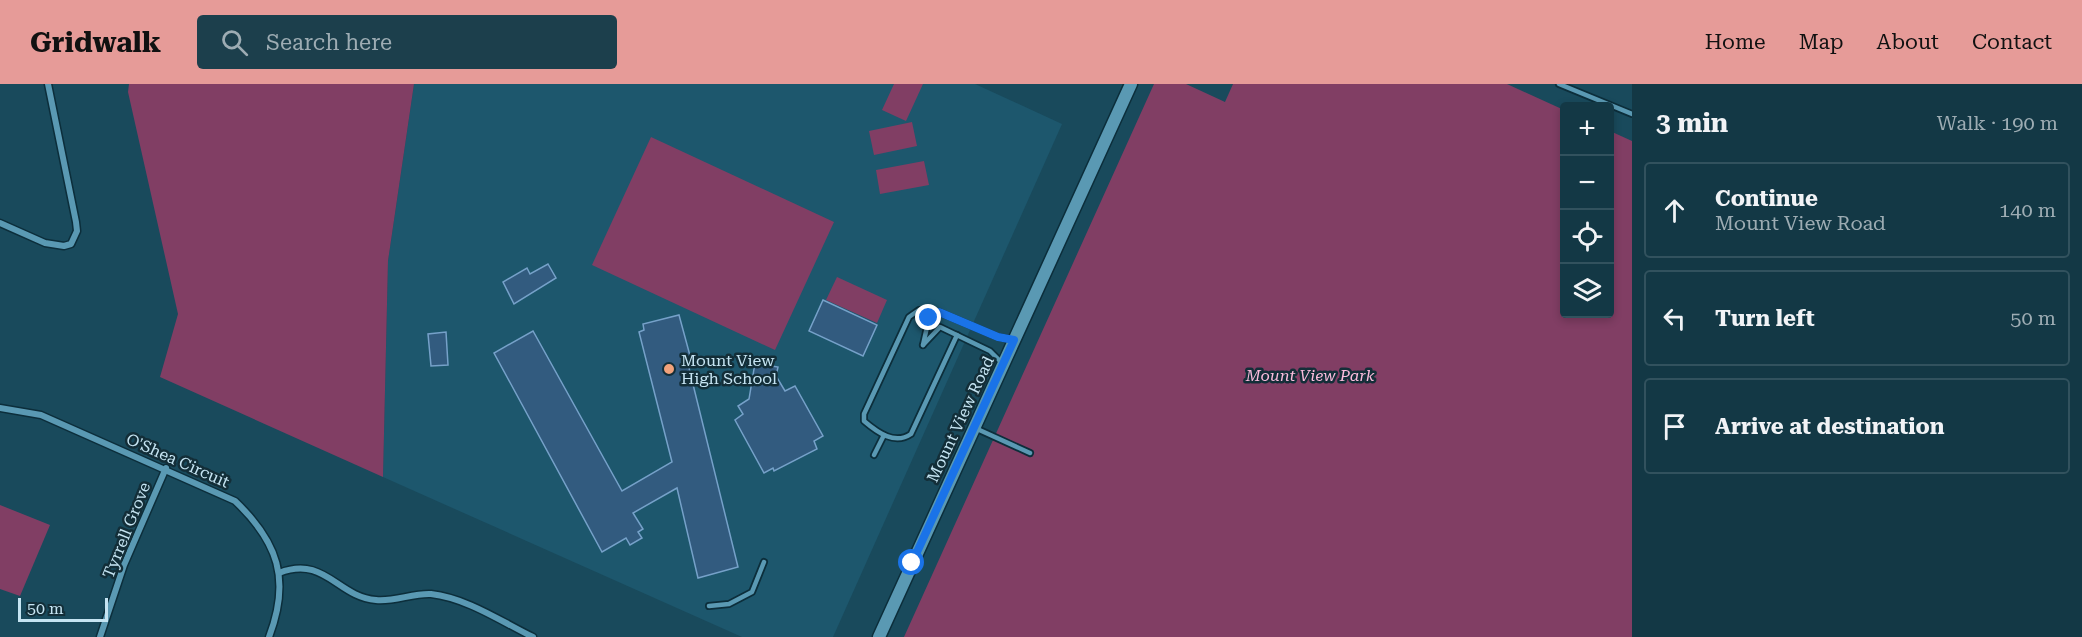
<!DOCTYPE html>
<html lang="en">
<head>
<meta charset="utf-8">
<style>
	:root { --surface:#133845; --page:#1c3f4c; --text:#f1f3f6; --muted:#9dacb3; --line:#32525e; --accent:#e69b98 }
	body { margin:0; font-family:"Roboto Serif",serif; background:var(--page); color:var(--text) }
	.controls { position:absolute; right:18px; top:18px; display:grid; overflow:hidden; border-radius:6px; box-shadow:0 3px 9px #0003 }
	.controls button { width:54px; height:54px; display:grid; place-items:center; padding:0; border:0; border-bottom:2px solid var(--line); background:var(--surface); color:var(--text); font:30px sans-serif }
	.scale { position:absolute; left:18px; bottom:15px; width:90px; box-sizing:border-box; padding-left:6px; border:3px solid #c5e4f2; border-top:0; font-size:16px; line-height:21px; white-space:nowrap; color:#c5e4f2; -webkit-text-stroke:4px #132e38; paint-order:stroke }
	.stop { position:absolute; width:18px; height:18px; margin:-14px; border:4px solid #1a73e8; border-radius:50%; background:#fff }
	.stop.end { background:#1a73e8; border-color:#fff; box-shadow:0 2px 6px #0008 }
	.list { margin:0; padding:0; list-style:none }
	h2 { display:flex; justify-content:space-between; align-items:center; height:78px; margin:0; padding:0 24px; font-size:26px }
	h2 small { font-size:20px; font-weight:400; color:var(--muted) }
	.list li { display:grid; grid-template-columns:39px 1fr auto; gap:18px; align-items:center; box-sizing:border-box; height:96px; margin:0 12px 12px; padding:0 12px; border:2px solid var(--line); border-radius:6px }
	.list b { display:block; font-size:22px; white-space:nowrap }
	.list p { margin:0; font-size:20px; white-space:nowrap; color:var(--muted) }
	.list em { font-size:20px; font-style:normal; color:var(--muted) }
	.icon { flex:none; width:33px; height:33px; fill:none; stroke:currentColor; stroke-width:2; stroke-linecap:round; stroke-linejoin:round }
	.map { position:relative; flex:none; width:1632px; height:553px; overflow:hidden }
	header { display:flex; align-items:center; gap:36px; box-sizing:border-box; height:84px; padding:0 30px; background:var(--accent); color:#111 }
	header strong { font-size:28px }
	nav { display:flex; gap:33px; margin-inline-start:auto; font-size:21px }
	.search { width:420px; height:54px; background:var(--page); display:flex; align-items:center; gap:15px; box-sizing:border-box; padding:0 21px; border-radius:6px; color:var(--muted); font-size:22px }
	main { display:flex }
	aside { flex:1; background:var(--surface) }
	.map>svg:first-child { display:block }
	.built { fill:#1d576d }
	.green { fill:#813e64 }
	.building { fill:#325b7f; stroke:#76a1c9; stroke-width:1.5 }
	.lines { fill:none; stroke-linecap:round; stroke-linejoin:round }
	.lane-casing { stroke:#0c2e3b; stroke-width:8 }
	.street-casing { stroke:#0c2e3b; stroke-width:9 }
	.secondary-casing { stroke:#0c2e3b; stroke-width:15 }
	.lane { stroke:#5a99b3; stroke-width:4.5 }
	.street { stroke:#5a99b3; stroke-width:6 }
	.secondary { stroke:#5a99b3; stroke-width:12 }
	.route { stroke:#1a73e8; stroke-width:8 }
	.poi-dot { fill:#f1a27b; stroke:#132e38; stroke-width:2 }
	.labels { text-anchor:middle; stroke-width:5; stroke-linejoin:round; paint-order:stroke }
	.poi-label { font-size:16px; fill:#c5e4f2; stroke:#132e38; text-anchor:start }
	.park-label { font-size:16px; font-style:italic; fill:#fcbcdd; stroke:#132e38 }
	.street-label { font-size:16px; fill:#c5e4f2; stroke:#132e38 }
</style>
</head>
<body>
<header>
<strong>Gridwalk</strong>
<div class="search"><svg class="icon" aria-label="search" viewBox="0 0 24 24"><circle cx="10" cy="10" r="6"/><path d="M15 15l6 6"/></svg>Search here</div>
<nav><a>Home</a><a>Map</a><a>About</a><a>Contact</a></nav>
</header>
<main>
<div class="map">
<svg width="1632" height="553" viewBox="0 0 1632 553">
	<rect width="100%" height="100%" fill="#194a5c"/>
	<!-- built -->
	<polygon class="built" points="414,0 975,0 1062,40 833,553 742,553 383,393 388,177"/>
	<!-- green -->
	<g class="green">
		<polygon points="129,0 414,0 388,177 383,393 160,293 178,230 128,8"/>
		<polygon points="894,0 923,0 906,37 882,26"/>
		<polygon points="1154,0 1186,0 1225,18 1233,0 1507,0 1564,26 1564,230 1610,230 1610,47 1632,57 1632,553 904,553"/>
		<polygon points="912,38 917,62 874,71 869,47"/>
		<polygon points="651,53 834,138 775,266 592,181"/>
		<polygon points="924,77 929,101 880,110 876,86"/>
		<polygon points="837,193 887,216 877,239 826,216"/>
		<polygon points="0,421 50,441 20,512 0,505"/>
	</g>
	<!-- building -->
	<g class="building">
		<polygon points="548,180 556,194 514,220 503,198 527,184 530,190"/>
		<polygon points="823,216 877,241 863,272 809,247"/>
		<polygon points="679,231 692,279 688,280 738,483 698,494 677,404 633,429 643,445 638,448 642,454 630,461 626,454 602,468 494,269 533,247 622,407 672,378 639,248 644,246 643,240"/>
		<polygon points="446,248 448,281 431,282 428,250"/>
		<polygon points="755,279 778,283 776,292 785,307 795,302 823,352 814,357 817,365 774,387 773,384 764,389 735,336 743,330 738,322 749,315"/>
	</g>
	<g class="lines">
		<!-- lane casing -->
		<g class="lane-casing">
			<g id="lane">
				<polyline points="1559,0 1632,30"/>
				<path d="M939 228 919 226 909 233 864 330V337C878 349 895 361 911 350L957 251"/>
				<polyline points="923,261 929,234 939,228 998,253 1014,256"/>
				<polyline points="923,261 940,243 990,267 1001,278"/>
				<polyline points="975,344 1030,369"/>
				<polyline points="874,371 884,351"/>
				<polyline points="709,522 729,520 752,508 764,478"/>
			</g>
		</g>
		<!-- street casing -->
		<g class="street-casing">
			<g id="street">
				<polyline points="0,139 45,159 64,162 71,160 77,147 76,138 48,0"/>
				<path d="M0 324 41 331 235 417C278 458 291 496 269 553"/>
				<path d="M279 489C325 471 337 513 376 516 394 518 413 509 431 510 467 514 502 538 533 553"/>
				<polyline points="100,553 124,481 166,384"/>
			</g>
		</g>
		<!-- secondary casing -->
		<g class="secondary-casing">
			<polyline id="secondary" points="879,553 1131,0"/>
		</g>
		<!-- lane -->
		<use href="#lane" class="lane"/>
		<!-- street -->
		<use href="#street" class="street"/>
		<!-- secondary -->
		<use href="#secondary" class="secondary"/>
	</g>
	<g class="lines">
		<!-- route -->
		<polyline class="route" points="912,479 1014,256 998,253 939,228 929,234"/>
	</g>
	<!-- markers -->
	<circle class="poi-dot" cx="669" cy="285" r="6"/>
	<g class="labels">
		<!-- poi labels -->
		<g class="poi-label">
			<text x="681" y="282">Mount View<tspan x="681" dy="18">High School</tspan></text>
		</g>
		<!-- park labels -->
		<g class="park-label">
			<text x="1310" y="297">Mount View Park</text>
		</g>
		<!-- street labels -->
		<g class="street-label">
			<text transform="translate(960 335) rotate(-65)" y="6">Mount View Road</text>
			<text transform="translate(178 376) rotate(24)" y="6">O'Shea Circuit</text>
			<text transform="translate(126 446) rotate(-68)" y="6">Tyrrell Grove</text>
		</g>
	</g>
</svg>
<div class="controls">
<button>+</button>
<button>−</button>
<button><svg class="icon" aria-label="locate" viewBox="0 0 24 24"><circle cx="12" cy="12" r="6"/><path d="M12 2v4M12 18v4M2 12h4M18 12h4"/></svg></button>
<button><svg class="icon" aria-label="layers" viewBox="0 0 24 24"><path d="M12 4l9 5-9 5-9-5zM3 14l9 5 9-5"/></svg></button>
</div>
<div class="scale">50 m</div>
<div class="stop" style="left:912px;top:479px"></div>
<div class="stop end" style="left:929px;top:234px"></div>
</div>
<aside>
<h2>3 min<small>Walk · 190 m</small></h2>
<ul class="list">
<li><svg class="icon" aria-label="ahead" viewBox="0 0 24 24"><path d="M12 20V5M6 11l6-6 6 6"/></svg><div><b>Continue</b><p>Mount View Road</p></div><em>140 m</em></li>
<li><svg class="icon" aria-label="left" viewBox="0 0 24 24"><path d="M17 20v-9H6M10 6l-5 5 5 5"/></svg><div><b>Turn left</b></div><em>50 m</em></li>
<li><svg class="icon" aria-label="arrive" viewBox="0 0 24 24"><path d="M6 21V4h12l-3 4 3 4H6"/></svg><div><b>Arrive at destination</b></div></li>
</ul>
</aside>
</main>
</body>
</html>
